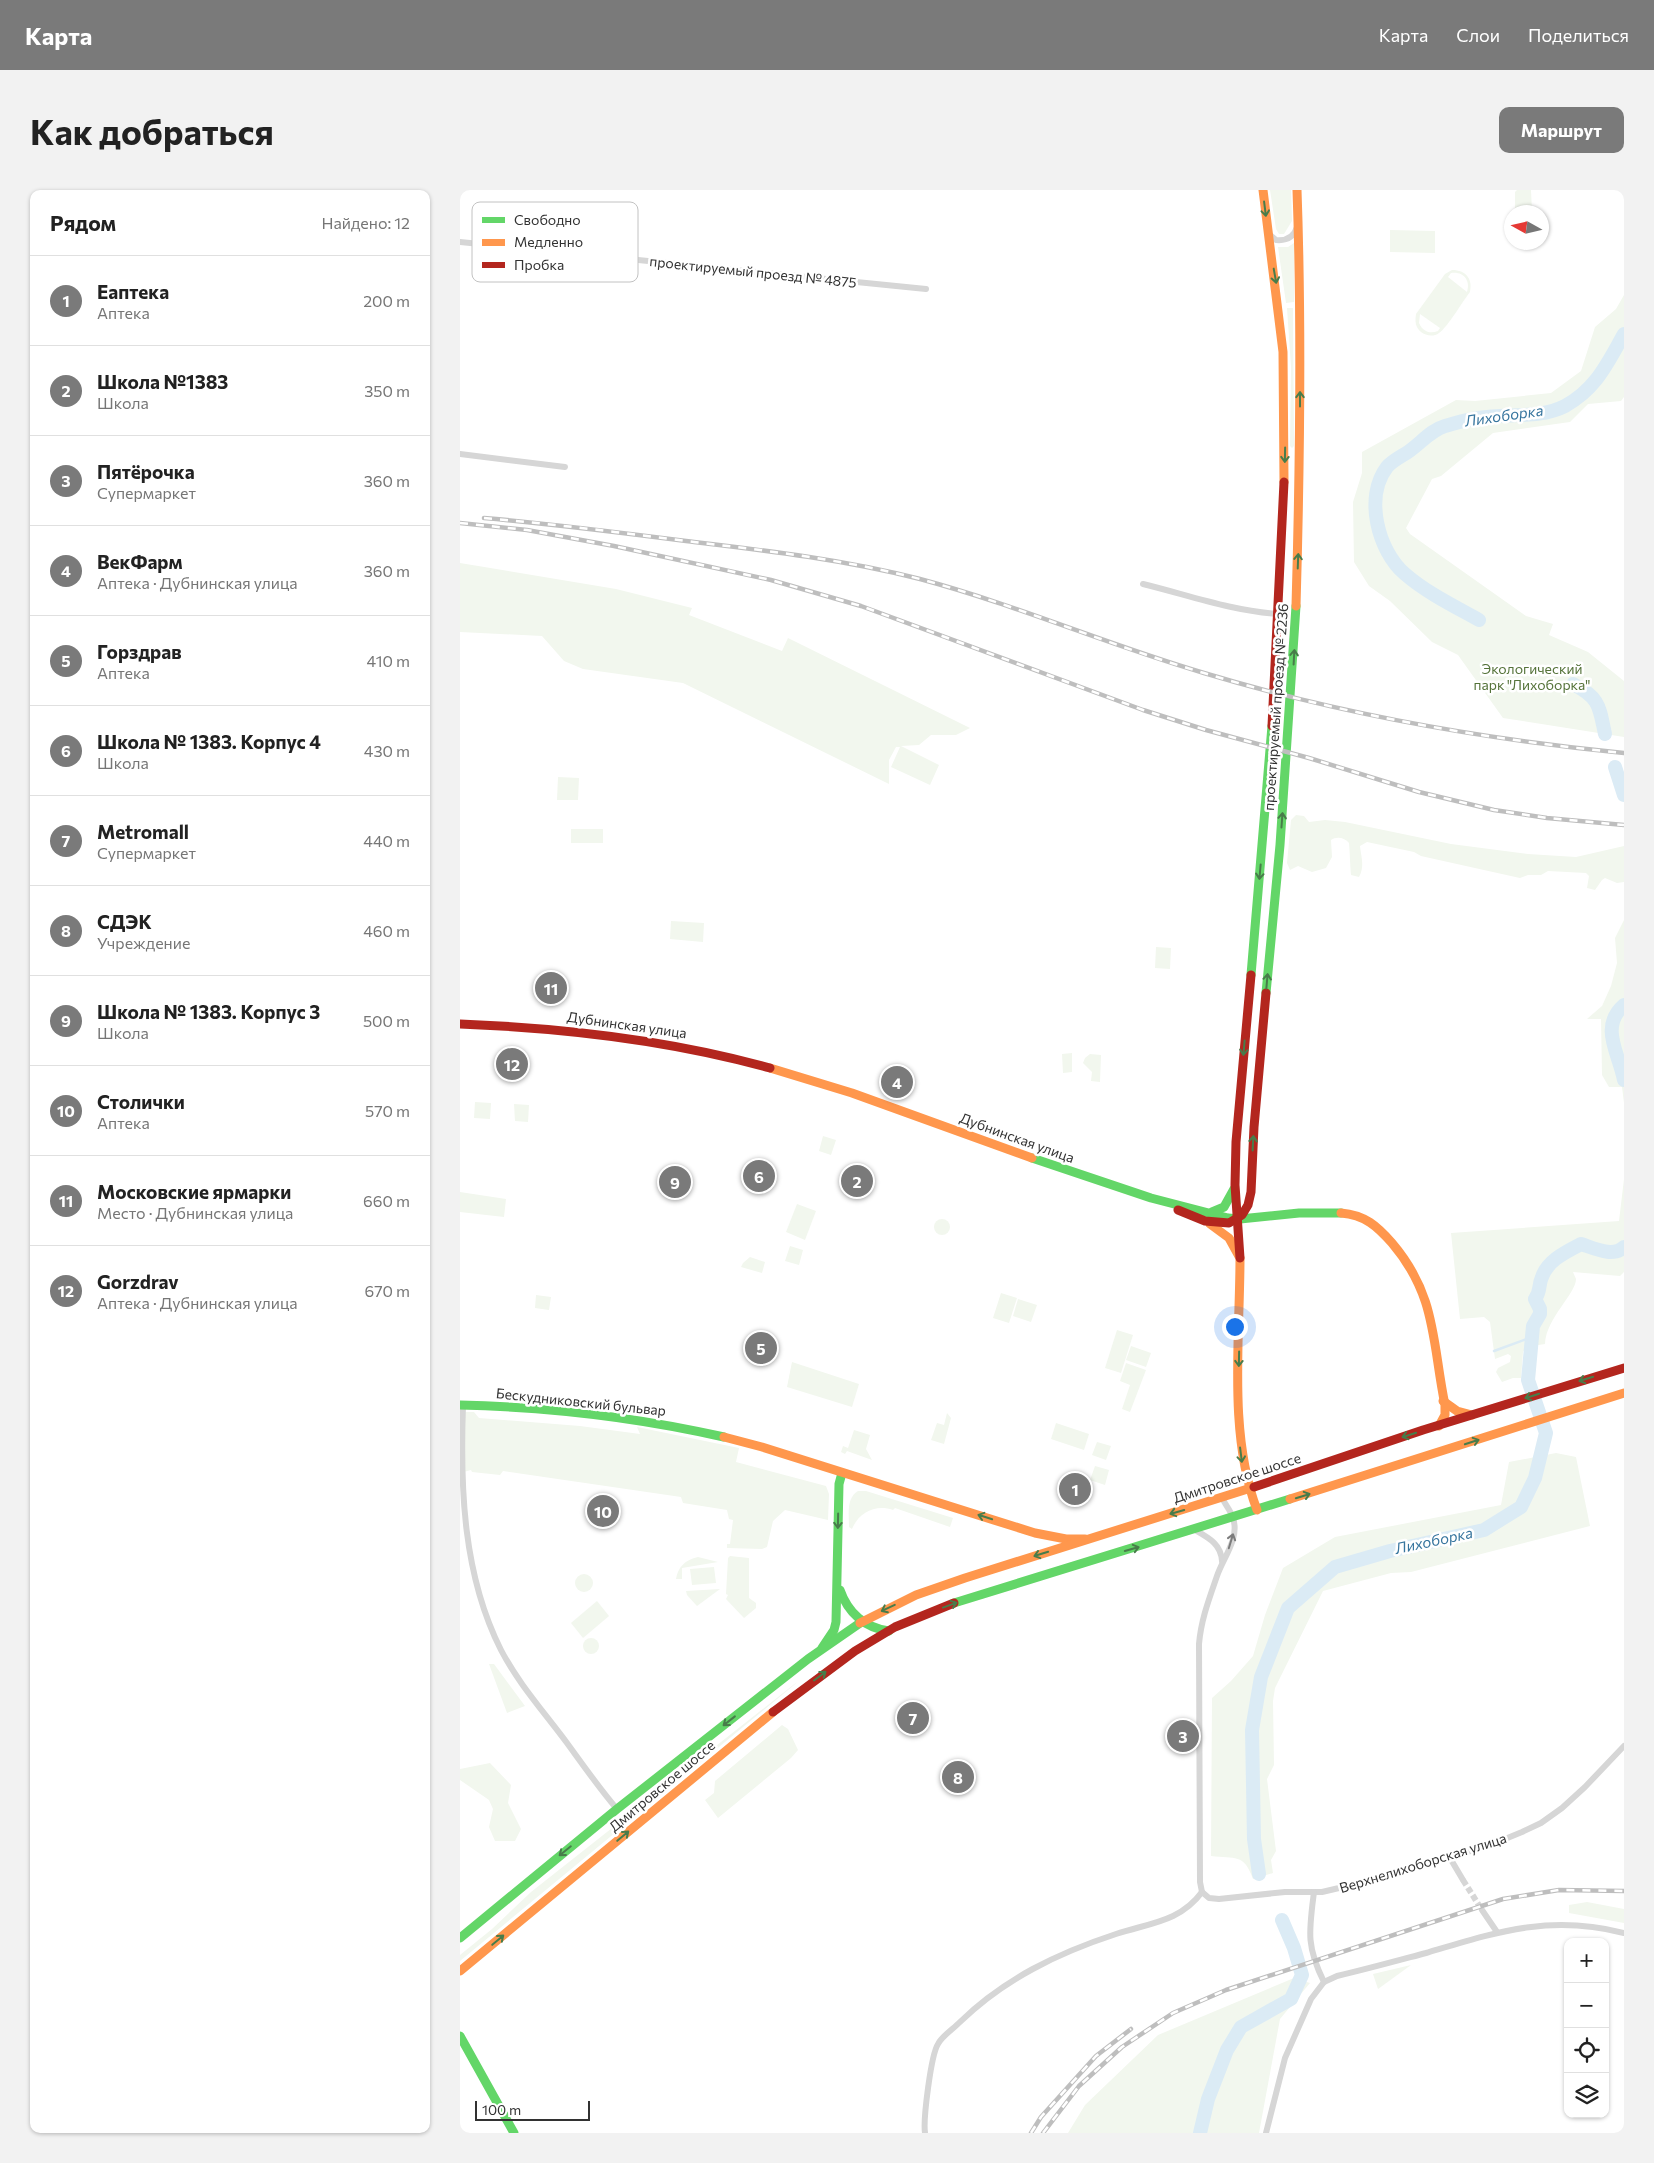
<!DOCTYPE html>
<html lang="ru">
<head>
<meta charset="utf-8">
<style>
	:root { --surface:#fff; --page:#f2f2f2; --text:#222; --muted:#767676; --line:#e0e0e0; --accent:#7a7a7a }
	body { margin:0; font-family:Commissioner,sans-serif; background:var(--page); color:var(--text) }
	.controls { position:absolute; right:15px; bottom:15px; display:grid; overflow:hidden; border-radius:10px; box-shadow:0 1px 4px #0004 }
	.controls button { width:45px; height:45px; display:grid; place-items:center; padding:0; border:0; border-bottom:1px solid var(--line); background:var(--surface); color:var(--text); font:25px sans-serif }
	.compass { position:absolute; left:1044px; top:15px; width:45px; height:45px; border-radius:50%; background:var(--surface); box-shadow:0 1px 4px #0004; rotate:278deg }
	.scale { position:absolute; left:15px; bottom:12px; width:115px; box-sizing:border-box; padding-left:5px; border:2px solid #323232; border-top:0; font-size:14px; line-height:18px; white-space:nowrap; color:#323232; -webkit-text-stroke:4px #fff; paint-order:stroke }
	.you { position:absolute; left:774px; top:1136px; width:18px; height:18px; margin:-12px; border:4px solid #fff; border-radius:50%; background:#1a73e8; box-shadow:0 0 0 8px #1a73e833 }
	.badge { display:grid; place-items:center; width:32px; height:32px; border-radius:50%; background:var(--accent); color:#fff; font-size:16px; font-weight:700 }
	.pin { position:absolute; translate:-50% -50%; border:2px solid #fff; box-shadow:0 1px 5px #0006 }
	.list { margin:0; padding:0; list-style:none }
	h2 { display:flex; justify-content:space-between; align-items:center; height:65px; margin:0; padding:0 20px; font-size:21px }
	h2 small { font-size:16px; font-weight:400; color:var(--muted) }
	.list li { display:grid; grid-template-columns:32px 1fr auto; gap:15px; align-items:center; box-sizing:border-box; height:90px; padding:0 20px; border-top:1px solid var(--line) }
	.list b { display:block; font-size:19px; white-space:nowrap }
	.list p { margin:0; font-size:16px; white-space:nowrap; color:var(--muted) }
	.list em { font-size:16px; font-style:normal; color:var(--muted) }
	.icon { flex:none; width:28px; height:28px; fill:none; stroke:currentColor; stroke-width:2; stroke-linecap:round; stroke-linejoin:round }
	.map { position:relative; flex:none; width:1164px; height:1943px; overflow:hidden; border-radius:10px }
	header { display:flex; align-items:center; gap:30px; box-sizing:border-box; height:70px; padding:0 25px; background:var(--accent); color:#fff }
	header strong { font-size:24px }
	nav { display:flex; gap:28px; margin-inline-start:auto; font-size:18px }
	.intro { display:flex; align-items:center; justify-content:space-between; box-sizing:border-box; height:120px; padding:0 30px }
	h1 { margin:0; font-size:35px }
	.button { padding:12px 22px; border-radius:10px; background:var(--accent); color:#fff; font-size:18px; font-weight:700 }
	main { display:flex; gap:30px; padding:0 30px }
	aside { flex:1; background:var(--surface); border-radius:10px; box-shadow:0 1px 4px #0004 }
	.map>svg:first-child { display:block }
	.green { fill:#f2f7ee; fill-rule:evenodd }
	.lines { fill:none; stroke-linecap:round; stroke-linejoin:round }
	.stream { stroke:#dbebf5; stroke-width:2.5 }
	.river { stroke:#dbebf5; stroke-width:14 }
	.street-tunnel { stroke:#d6d6d6; stroke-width:6; stroke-dasharray:6 3; stroke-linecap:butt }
	.street { stroke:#d6d6d6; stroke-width:6 }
	.fast { stroke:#63d668; stroke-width:9 }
	.slow { stroke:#ff974d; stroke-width:9 }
	.jam { stroke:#b3261e; stroke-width:9 }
	.rail-casing { stroke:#bebebe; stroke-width:4.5 }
	.rail { stroke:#fff; stroke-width:2.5; stroke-dasharray:8; stroke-linecap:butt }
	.oneway { stroke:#487c4a }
	.oneway2 { stroke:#7c7c7c }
	.labels { text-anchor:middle; stroke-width:5; stroke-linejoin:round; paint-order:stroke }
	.street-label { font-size:14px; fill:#323232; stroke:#fff }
	.park-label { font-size:14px; fill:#55733a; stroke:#fff }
	.water-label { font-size:15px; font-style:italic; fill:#37759e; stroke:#fff }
	.key { fill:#fff; stroke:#c2c2c2; stroke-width:1 }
	.key-label { font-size:14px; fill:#323232 }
</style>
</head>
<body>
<header>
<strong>Карта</strong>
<nav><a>Карта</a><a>Слои</a><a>Поделиться</a></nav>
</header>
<div class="intro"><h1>Как добраться</h1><a class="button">Маршрут</a></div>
<main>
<aside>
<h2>Рядом<small>Найдено: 12</small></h2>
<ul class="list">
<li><span class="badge">1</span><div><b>Еаптека</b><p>Аптека</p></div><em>200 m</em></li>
<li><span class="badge">2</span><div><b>Школа №1383</b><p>Школа</p></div><em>350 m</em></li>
<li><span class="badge">3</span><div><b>Пятёрочка</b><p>Супермаркет</p></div><em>360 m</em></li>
<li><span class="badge">4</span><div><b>ВекФарм</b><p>Аптека · Дубнинская улица</p></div><em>360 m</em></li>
<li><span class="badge">5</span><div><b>Горздрав</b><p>Аптека</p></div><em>410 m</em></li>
<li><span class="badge">6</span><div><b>Школа № 1383. Корпус 4</b><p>Школа</p></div><em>430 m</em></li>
<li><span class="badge">7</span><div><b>Metromall</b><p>Супермаркет</p></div><em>440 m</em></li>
<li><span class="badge">8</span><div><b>СДЭК</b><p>Учреждение</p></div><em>460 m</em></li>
<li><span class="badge">9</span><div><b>Школа № 1383. Корпус 3</b><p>Школа</p></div><em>500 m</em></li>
<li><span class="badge">10</span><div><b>Столички</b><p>Аптека</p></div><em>570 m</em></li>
<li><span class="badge">11</span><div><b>Московские ярмарки</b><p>Место · Дубнинская улица</p></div><em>660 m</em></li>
<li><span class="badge">12</span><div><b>Gorzdrav</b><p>Аптека · Дубнинская улица</p></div><em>670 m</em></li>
</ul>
</aside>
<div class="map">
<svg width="1164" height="1943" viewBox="0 0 1164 1943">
	<rect width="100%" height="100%" fill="#fff"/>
	<!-- green -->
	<g class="green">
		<polygon points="810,0 831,0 832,31 824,44 819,44 816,39"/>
		<polygon points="1057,0 1071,0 1072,22 1055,22 1055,2"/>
		<polygon points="930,40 975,41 975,63 930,62"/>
		<polygon points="834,53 834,112 826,113 818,57 828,57"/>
		<path d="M992 80C1006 80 1013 89 1010 102 1002 112 988 137 979 143 974 147 966 146 961 142 955 137 955 131 956 124L985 84ZM991 83C1003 81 1011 90 1007 102L988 87ZM960 124 980 138 978 141C970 144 963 142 959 133Z"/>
		<polygon points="1164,105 1164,207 1161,211 1128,214 1110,232 1033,243 981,286 972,289 946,338 950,344 1066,426 1093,434 1089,445 1128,462 1164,491 1164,547 1043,528 998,465 972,452 930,411 909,396 894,372 893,312 902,283 902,262 996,210 1015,211 1091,203 1121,181 1135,137 1156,119"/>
		<polygon points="827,118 833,118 834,256 832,258 830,256 831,177"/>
		<polygon points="0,373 156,399 232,418 229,425 322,461 328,448 510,538 496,545 471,545 459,555 441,556 479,575 470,595 431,577 440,557 436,557 429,570 429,594 223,493 123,479 104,471 82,446 0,442"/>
		<polygon points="98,587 119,588 118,610 97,610"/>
		<path d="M836 625 844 626 849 632 865 630 885 632 991 654 1068 664 1116 667 1164 656V692L1157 693 1145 688 1142 690 1135 700 1127 698 1129 686 1126 683 1088 681 1081 685H1068L1060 688 961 666 954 662 907 652 900 656C901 667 905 676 899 687L891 685C890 674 890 665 889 653 885 648 877 646 871 650L872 667 866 678 852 682 838 676 830 680 827 673 831 630Z"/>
		<rect x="111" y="639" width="32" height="14"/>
		<polygon points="1164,730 1164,913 1162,897 1149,897 1142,885 1141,829 1127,829 1142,816 1151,796 1157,773 1155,748"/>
		<polygon points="211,731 244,733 243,752 210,749"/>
		<polygon points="696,757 711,758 710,779 695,778"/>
		<polygon points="612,863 612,882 603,883 602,864"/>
		<polygon points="630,864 641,865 640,892 631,891 632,882 623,873 625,868"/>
		<polygon points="15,912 31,913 30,929 14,928"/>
		<polygon points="54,914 69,915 68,932 55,931"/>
		<polygon points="363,946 376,950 371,965 359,961"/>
		<path d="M1164 989V1082L1160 1086 1113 1082C1114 1084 1115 1087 1116 1089 1116 1104 1086 1128 1085 1154L1066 1157 1063 1162 1061 1188H1053L1042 1192 1036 1182 1038 1178 1050 1172 1051 1166 1048 1164 1035 1169 1030 1132 1024 1127 1000 1129 991 1043 1159 1031Z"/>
		<polygon points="0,1002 46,1009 44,1027 0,1022"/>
		<polygon points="337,1014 356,1021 345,1050 326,1042"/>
		<circle cx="482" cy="1037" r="8"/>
		<polygon points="330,1056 343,1060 339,1075 325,1071"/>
		<polygon points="290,1067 305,1072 302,1083 281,1077 283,1073"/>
		<polygon points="541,1103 557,1108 549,1133 533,1128"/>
		<polygon points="76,1105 91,1107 89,1120 75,1118"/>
		<polygon points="558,1109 577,1115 571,1132 553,1126"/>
		<polygon points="657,1140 673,1145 661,1183 645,1178"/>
		<polygon points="671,1156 691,1163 686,1177 666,1170"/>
		<polygon points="332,1172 399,1194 392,1217 327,1197"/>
		<polygon points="666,1173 686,1180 670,1222 662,1219 670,1195 660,1191"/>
		<polygon points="0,1222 14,1222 19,1228 120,1236 180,1244 177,1237 279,1258 276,1272 366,1296 369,1304 368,1330 325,1320 313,1331 307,1357 302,1359 267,1358 267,1354 270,1354 273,1330 269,1329 267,1320 223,1313 221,1307 43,1281 40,1285 12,1282 11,1280 0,1283"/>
		<polygon points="487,1223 491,1228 484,1254 471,1250 477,1233 484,1235"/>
		<polygon points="596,1233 629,1244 624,1260 591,1249"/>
		<polygon points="394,1240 410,1245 406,1259 412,1270 387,1261 385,1264 381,1262 383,1256 388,1258"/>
		<polygon points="637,1252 651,1256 646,1270 632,1265"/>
		<path d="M1096 1263 1116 1267 1130 1336 951 1382 931 1383 863 1401 815 1498 813 1511 814 1575 807 1589 816 1661 811 1670 813 1683 793 1689C784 1663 775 1669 751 1666L752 1508 771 1491 793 1466 805 1425 823 1378 875 1347 1041 1315 1049 1272Z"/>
		<polygon points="635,1276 649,1280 645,1295 630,1290"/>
		<path d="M398 1301H406L493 1328 490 1337 435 1318 433 1320C416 1314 399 1322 392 1339L389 1337C389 1325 386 1308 398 1301Z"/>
		<polygon points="270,1366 289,1368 289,1408 296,1413 296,1418 284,1428 266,1409 268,1405 266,1404 268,1368"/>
		<path d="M238 1367 258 1372 222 1378V1389H216C218 1377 225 1370 238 1367Z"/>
		<polygon points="254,1377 256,1393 232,1395 230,1379"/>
		<circle cx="124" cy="1393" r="9"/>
		<polygon points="260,1399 237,1416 227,1405 226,1401"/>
		<polygon points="137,1411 149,1426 123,1448 111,1433"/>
		<circle cx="131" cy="1456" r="8"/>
		<polygon points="29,1474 34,1474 65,1516 47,1523"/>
		<polygon points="337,1492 334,1495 0,1771 0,1765 32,1739 71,1702"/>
		<polygon points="322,1535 328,1539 338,1560 331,1568 258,1628 245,1610 254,1603 255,1591"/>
		<polygon points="30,1573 51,1595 48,1613 61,1639 55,1651 35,1651 29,1637 33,1619 29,1610 0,1590 0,1579"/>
		<polygon points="1127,1712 1164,1719 1164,1733 1109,1723 1109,1715"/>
		<polygon points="951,1775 918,1799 913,1784"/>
		<polygon points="834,1788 850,1793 820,1829 799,1943 608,1943 625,1915 698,1845"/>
	</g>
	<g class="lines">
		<!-- stream -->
		<polyline class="stream" points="1034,1161 1072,1147"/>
		<!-- river -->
		<g class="river">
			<path d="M1019 430C994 416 967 403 945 384 918 361 904 307 927 277 932 271 942 266 948 262 961 253 971 240 985 236 996 233 1008 229 1019 228 1046 223 1080 229 1105 216 1136 199 1147 174 1164 144"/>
			<path d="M1113 494C1140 508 1139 516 1145 544"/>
			<polyline points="1155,577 1164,605"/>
			<path d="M1164 815C1139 837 1159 863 1164 890"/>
			<path d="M799 1684 794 1649 792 1540 801 1487 828 1418 875 1377 930 1361 1024 1340 1061 1317 1075 1288 1086 1243 1068 1190 1073 1136 1080 1124V1119L1075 1109C1081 1101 1078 1096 1082 1087 1088 1070 1106 1062 1121 1054 1134 1058 1153 1068 1164 1057"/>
			<polyline points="740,1943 748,1909 767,1860 781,1837 831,1809 842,1785 834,1758 822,1730"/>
		</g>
		<!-- street-tunnel -->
		<polyline class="street-tunnel" points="1003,1690 1022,1720"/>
		<!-- street -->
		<g class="street">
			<path d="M809 44 816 50C827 51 834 47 837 37"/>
			<polyline points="0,52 466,99"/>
			<polyline points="0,264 105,277"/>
			<path d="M683 394C728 405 772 421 819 424"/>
			<path d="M3 1215C0 1297 3 1385 41 1460 58 1493 84 1522 107 1553 123 1575 139 1598 157 1619"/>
			<path d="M735 1340C749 1348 761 1354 762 1371"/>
			<polyline points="990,1668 1003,1690"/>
			<polyline points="742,1702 749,1708 759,1709 825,1702 862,1702 879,1698 1028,1656 1062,1642 1081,1633 1102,1618 1125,1597 1164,1556"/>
			<path d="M742 1702 740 1692 739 1454C741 1430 749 1409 757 1386 763 1368 780 1348 773 1328 771 1321 765 1314 762 1308"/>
			<path d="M854 1702C849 1741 846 1756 864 1792"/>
			<polyline points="1022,1720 1037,1742"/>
			<path d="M465 1943C463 1929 471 1865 478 1854 482 1846 493 1839 500 1832 544 1789 598 1763 656 1744 689 1733 720 1732 742 1702"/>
			<path d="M806 1943 825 1868 851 1809 864 1792 877 1786C907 1779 936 1771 966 1763 1037 1742 1089 1724 1164 1743"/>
		</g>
		<!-- fast -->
		<g class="fast">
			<polyline points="791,785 812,536"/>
			<polyline points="806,803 820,655 836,416"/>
			<polyline points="572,968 691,1008 768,1028 780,1029 839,1023 881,1023"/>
			<polyline points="752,1022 764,1017 774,999"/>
			<path d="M0 1215C89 1217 176 1227 264 1247"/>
			<path d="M380 1400C388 1423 405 1438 429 1441"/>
			<polyline points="494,1413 830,1309"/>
			<polyline points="362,1458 374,1440 376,1432 379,1294 382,1283"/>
			<polyline points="0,1748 157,1619 348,1469 400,1433"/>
			<polyline points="0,1846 54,1943"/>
		</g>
		<!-- slow -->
		<g class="slow">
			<polyline points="803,0 823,162 824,292"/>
			<path d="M836 416C840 277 842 139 837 0"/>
			<polyline points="310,878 392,903 572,968"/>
			<path d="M881 1023C905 1025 917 1036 932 1053 977 1106 972 1152 985 1215V1225L979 1236"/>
			<path d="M750 1034 769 1048 780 1068C780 1148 768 1244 797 1320"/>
			<polyline points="983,1211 997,1221 1012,1225"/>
			<polyline points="264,1247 302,1257 575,1343 606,1349 625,1349"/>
			<polyline points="830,1309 1164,1203"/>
			<polyline points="400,1433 456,1405 505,1388 794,1297"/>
			<polyline points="0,1781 313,1522"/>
		</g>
		<!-- jam -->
		<g class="jam">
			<polyline points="812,536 824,292"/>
			<path d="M0 834C105 838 209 850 310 878"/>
			<polyline points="718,1020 745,1031 769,1033 782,1025 788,1015 791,1002 794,937 806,803"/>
			<polyline points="780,1068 775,995 776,952 791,785"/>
			<polyline points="794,1297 963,1240 1164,1178"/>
			<polyline points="313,1522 395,1461 435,1437 494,1413"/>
		</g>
		<!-- rail casing -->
		<g class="rail-casing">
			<g id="rail">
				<path d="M24 328C95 334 164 343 234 352 310 361 386 370 460 389 557 415 648 455 744 483 880 524 1022 549 1164 563"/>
				<polyline points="0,333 67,340 154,356 311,390 401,416 683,520 746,540 849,568 959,602 1034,620 1087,628 1164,635"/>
				<polyline points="571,1943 581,1927 636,1866 671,1839"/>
				<polyline points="583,1943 619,1896 662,1857 713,1823 766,1800 1043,1709 1099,1700 1164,1701"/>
			</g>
		</g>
		<!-- rail -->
		<use href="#rail" class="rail"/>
	</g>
	<!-- one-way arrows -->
	<defs><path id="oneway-shaft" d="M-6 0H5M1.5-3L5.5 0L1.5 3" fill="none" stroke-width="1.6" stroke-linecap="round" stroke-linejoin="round" transform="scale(1.25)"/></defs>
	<g class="oneway">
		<use href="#oneway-shaft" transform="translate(805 19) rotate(83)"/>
		<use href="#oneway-shaft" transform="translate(815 86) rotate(80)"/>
		<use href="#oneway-shaft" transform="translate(840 209) rotate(-90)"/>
		<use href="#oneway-shaft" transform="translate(825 265) rotate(91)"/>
		<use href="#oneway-shaft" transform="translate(838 371) rotate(-88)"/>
		<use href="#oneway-shaft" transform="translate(834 467) rotate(-87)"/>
		<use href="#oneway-shaft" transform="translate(822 630) rotate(-86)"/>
		<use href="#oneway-shaft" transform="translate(800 682) rotate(95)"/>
		<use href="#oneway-shaft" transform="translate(807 791) rotate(-85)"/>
		<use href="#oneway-shaft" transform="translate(784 858) rotate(95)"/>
		<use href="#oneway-shaft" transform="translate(793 953) rotate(-87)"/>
		<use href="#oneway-shaft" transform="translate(779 1169) rotate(91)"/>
		<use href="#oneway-shaft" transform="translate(1126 1189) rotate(163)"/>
		<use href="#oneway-shaft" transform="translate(1072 1206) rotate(162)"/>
		<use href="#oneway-shaft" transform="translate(949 1245) rotate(162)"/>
		<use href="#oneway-shaft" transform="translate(1012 1252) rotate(-18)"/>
		<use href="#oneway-shaft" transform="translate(781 1265) rotate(83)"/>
		<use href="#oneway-shaft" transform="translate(843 1306) rotate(-17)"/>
		<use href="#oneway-shaft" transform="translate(717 1322) rotate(164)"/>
		<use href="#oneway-shaft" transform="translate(525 1327) rotate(-162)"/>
		<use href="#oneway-shaft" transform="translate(378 1331) rotate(91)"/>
		<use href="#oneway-shaft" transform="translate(672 1359) rotate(-16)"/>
		<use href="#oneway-shaft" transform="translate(581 1364) rotate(163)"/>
		<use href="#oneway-shaft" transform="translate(490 1415) rotate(-20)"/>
		<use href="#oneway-shaft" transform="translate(428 1418) rotate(155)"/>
		<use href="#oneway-shaft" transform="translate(360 1486) rotate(-37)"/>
		<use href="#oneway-shaft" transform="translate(269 1531) rotate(142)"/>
		<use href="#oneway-shaft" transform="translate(163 1646) rotate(-40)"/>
		<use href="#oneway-shaft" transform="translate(105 1661) rotate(141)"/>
		<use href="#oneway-shaft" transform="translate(38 1750) rotate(-40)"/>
	</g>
	<use class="oneway2" href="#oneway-shaft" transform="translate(771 1351) rotate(-73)"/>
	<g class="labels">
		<!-- street labels -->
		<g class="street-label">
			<text transform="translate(293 82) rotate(6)" y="5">проектируемый проезд № 4875</text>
			<text transform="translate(816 517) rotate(-86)" y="5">проектируемый проезд № 2236</text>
			<text transform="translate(167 835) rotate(8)" y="5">Дубнинская улица</text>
			<text transform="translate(557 948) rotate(20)" y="5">Дубнинская улица</text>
			<text transform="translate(121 1212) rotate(6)" y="5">Бескудниковский бульвар</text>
			<text transform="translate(777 1288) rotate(-18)" y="5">Дмитровское шоссе</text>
			<text transform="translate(202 1596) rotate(-40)" y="5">Дмитровское шоссе</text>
			<text transform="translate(963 1673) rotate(-17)" y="5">Верхнелихоборская улица</text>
		</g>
		<!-- park labels -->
		<g class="park-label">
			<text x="1072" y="484">Экологический<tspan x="1072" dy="16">парк "Лихоборка"</tspan></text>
		</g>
		<!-- water labels -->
		<g class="water-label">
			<text transform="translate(1044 226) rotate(-8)" y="5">Лихоборка</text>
			<text transform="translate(974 1351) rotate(-12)" y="5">Лихоборка</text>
		</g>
	</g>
	<!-- legend -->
	<rect x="12" y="12" width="166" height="80" rx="8" class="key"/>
	<rect x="22" y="27" width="23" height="6" fill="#63d668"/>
	<rect x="22" y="49" width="23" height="7" fill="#ff974d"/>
	<rect x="22" y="72" width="23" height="6" fill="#b3261e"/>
	<g class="key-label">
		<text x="54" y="35">Свободно</text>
		<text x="54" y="57">Медленно</text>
		<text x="54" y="80">Пробка</text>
	</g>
</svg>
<div class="controls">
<button>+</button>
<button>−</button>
<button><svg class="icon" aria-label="locate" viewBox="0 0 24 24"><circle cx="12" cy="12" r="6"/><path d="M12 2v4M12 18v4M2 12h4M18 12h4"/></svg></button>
<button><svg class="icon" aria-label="layers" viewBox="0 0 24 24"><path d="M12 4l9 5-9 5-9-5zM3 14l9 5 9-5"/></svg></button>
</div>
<svg class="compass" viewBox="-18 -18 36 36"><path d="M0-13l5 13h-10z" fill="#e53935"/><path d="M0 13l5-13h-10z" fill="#767676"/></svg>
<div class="scale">100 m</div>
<div class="you"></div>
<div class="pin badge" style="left:615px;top:1299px">1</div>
<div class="pin badge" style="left:397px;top:991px">2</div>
<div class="pin badge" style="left:723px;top:1546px">3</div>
<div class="pin badge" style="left:437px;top:892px">4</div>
<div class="pin badge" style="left:301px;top:1158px">5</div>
<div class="pin badge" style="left:299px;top:986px">6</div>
<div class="pin badge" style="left:453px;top:1528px">7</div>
<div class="pin badge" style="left:498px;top:1587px">8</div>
<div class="pin badge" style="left:215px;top:992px">9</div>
<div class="pin badge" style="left:143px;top:1321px">10</div>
<div class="pin badge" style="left:91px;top:798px">11</div>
<div class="pin badge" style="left:52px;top:874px">12</div>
</div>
</main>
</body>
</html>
